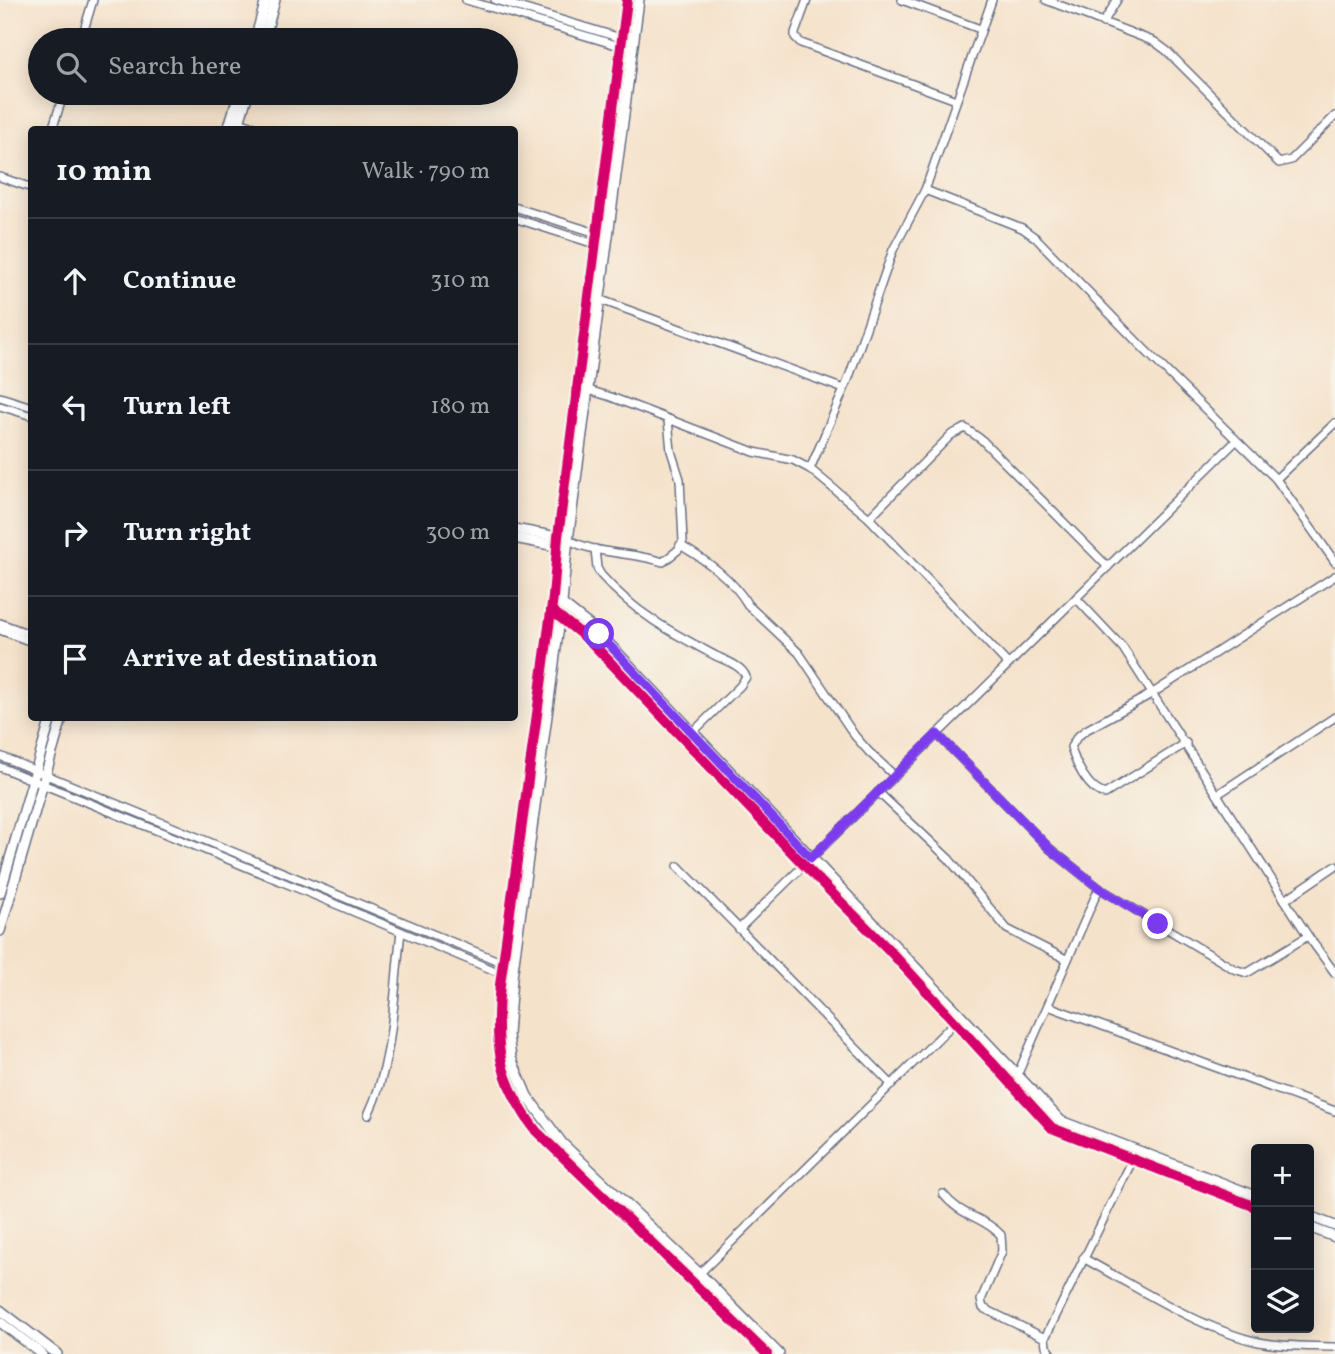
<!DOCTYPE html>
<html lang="en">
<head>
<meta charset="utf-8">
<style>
	:root { --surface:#171b24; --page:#242831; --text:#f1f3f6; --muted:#9ea1a6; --line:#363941 }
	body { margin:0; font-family:Vollkorn,serif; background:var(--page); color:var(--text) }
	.controls { position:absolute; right:21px; bottom:21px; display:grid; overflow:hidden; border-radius:7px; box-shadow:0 4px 18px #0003 }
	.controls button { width:63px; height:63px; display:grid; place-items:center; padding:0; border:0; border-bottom:2px solid var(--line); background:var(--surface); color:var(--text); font:35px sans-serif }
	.stop { position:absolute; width:21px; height:21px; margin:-16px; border:5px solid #7c3aed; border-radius:50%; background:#fff }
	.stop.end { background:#7c3aed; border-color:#fff; box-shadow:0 2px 7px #0008 }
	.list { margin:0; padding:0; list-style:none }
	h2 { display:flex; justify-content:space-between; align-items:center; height:91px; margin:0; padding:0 28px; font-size:30px }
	h2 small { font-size:23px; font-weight:400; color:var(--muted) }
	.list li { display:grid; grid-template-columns:46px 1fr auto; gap:21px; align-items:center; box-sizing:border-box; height:126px; padding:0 28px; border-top:2px solid var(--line) }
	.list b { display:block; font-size:26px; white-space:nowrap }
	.list em { font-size:23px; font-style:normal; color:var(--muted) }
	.icon { flex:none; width:38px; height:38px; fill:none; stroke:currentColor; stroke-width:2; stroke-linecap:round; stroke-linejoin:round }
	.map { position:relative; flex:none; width:1335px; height:1354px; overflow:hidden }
	.search { position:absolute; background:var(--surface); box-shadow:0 4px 18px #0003; left:28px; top:28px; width:490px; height:77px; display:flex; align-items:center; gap:18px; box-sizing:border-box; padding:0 24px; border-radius:38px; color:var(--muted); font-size:26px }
	.panel { position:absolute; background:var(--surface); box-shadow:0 4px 18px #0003; left:28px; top:126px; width:490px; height:595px; border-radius:7px }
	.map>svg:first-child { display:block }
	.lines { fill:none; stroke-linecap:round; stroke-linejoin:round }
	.minor-casing { stroke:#676e84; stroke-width:10 }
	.tertiary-casing { stroke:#676e84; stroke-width:12 }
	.minor { stroke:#fff; stroke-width:7 }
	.tertiary { stroke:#fff; stroke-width:9 }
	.cycleway-casing { stroke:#f7f3e8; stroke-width:15 }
	.cycleway { stroke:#d6006c; stroke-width:10 }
	.route { stroke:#7c3aed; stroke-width:9 }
</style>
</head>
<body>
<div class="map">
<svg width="1335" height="1354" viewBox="0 0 1335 1354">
	<rect width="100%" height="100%" fill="#f7f3e8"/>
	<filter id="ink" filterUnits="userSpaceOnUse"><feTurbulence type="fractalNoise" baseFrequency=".0143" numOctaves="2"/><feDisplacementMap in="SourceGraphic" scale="14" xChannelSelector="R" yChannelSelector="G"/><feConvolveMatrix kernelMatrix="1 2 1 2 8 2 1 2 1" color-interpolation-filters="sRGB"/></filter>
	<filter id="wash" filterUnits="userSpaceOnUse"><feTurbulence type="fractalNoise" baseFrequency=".00686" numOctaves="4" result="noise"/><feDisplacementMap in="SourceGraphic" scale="28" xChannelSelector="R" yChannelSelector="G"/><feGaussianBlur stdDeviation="1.57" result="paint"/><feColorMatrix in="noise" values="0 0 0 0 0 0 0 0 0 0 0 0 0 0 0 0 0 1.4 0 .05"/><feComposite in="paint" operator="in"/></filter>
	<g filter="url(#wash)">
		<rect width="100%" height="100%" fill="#f5e2cb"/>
	</g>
	<g filter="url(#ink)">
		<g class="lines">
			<!-- minor casing -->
			<g class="minor-casing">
				<g id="minor">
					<polyline points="466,0 633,50"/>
					<polyline points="495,0 634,42"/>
					<polyline points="807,0 795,33 795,37 801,43 956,100"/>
					<polyline points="902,0 980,29"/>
					<polyline points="1046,0 1155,42 1167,51 1279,163 1291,160 1335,116"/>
					<polyline points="1103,23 1117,0"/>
					<polyline points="81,40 93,0"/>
					<polyline points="235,121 264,130"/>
					<polyline points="52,130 64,93"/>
					<polyline points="0,177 32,188"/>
					<polyline points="925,190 1022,228 1036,238 1144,349 1276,479 1335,562"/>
					<polyline points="514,207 609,237"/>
					<polyline points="514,218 607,248"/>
					<polyline points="601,300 844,389"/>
					<polyline points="585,389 611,397 754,452 793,460 810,469 869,518 1008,664"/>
					<polyline points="0,397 32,407"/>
					<polyline points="0,406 32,416"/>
					<polyline points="810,469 848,380 893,250 925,190 992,0"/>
					<polyline points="1276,479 1335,423"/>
					<polyline points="869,518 951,435 965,428 982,440 1108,567"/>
					<path d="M568 539C591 554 634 552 663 562L678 550 683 541 680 479 671 451 668 420"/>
					<path d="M680 545C707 561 733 579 748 605L799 653 855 736 869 752 895 776"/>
					<path d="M595 549 597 568 601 575C636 614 671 632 716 656 727 661 742 666 746 677L740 686 685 740"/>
					<polyline points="1076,598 1123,648 1308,936"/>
					<polyline points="0,623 32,635"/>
					<polyline points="0,630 32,642"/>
					<polyline points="937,734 1049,848 1099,888"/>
					<path d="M1186 743 1105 794C1088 790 1075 763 1071 747L1077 737 1086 730 1153 693 1335 576"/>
					<polyline points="0,756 513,967"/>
					<polyline points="0,767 230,860 505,975"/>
					<polyline points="878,792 949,859 1007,929 1066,959"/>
					<polyline points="1218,794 1335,717"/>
					<polyline points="678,866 892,1085"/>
					<polyline points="1285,900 1335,866"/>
					<polyline points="739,929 1236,441"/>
					<polyline points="1048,1006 1335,1111"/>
					<polyline points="1016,1078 1099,888 1234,969 1247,973 1308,936 1335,973"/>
					<path d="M368 1115C395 1059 393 993 401 932"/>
					<path d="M943 1194C961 1217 983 1216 1001 1235L1002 1251 981 1300 983 1308 1045 1338"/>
					<path d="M1083 1258C1135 1286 1202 1330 1259 1342 1283 1347 1310 1346 1335 1347"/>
					<polyline points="697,1276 958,1019"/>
					<polyline points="1052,1354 1046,1346 1045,1338 1134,1157"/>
				</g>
			</g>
			<!-- tertiary casing -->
			<g class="tertiary-casing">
				<g id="tertiary">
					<path d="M627 0 558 537 553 597 500 985C494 1045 498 1080 536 1131L767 1354"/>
					<polyline points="639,0 567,548 562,603 512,978 508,1035 511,1058 527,1096 562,1143 700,1274 779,1354"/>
					<polyline points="255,40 266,0"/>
					<polyline points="264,40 275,0"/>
					<polyline points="228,130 239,93"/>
					<polyline points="237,130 248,93"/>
					<polyline points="514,529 563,538"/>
					<polyline points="514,538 561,547"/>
					<polyline points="557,600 599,633 1061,1121 1256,1196"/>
					<polyline points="557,614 590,641 804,865 889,950 1052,1128 1256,1207"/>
					<polyline points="0,893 51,718"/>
					<polyline points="0,931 62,718"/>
					<polyline points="1309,1216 1335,1226"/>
					<polyline points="1309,1227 1335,1237"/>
					<polyline points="0,1310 57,1354"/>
					<polyline points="0,1322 42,1354"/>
				</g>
			</g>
			<!-- minor -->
			<use href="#minor" class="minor"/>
			<!-- tertiary -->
			<use href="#tertiary" class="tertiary"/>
			<!-- cycleway casing -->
			<g class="cycleway-casing">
				<g id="cycleway">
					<path d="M627 0 558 537 553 597 500 985C494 1045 498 1080 536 1131L767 1354"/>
					<polyline points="551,610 590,641 804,865 889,950 1052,1128 1256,1207"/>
				</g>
			</g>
			<!-- cycleway -->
			<use href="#cycleway" class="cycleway"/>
		</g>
	</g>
	<g class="lines" filter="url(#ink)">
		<!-- route -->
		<polyline class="route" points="599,634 811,858 937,734 1049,848 1099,888 1158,924"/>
	</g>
</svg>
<div class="controls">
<button>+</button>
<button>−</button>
<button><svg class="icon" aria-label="layers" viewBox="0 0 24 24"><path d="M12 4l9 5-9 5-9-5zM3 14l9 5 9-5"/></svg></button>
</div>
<div class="stop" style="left:599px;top:634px"></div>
<div class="stop end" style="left:1158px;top:924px"></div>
<div class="search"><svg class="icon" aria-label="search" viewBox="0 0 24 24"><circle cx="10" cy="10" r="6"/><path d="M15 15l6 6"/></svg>Search here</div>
<section class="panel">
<h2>10 min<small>Walk · 790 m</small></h2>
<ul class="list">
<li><svg class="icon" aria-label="ahead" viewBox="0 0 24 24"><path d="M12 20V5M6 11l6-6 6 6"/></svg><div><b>Continue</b></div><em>310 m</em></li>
<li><svg class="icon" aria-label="left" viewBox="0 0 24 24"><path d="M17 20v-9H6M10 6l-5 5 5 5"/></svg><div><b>Turn left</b></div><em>180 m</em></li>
<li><svg class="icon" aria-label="right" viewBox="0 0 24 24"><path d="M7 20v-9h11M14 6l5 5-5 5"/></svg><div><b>Turn right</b></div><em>300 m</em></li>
<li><svg class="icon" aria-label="arrive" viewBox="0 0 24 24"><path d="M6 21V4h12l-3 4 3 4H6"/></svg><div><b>Arrive at destination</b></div></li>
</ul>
</section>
</div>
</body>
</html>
